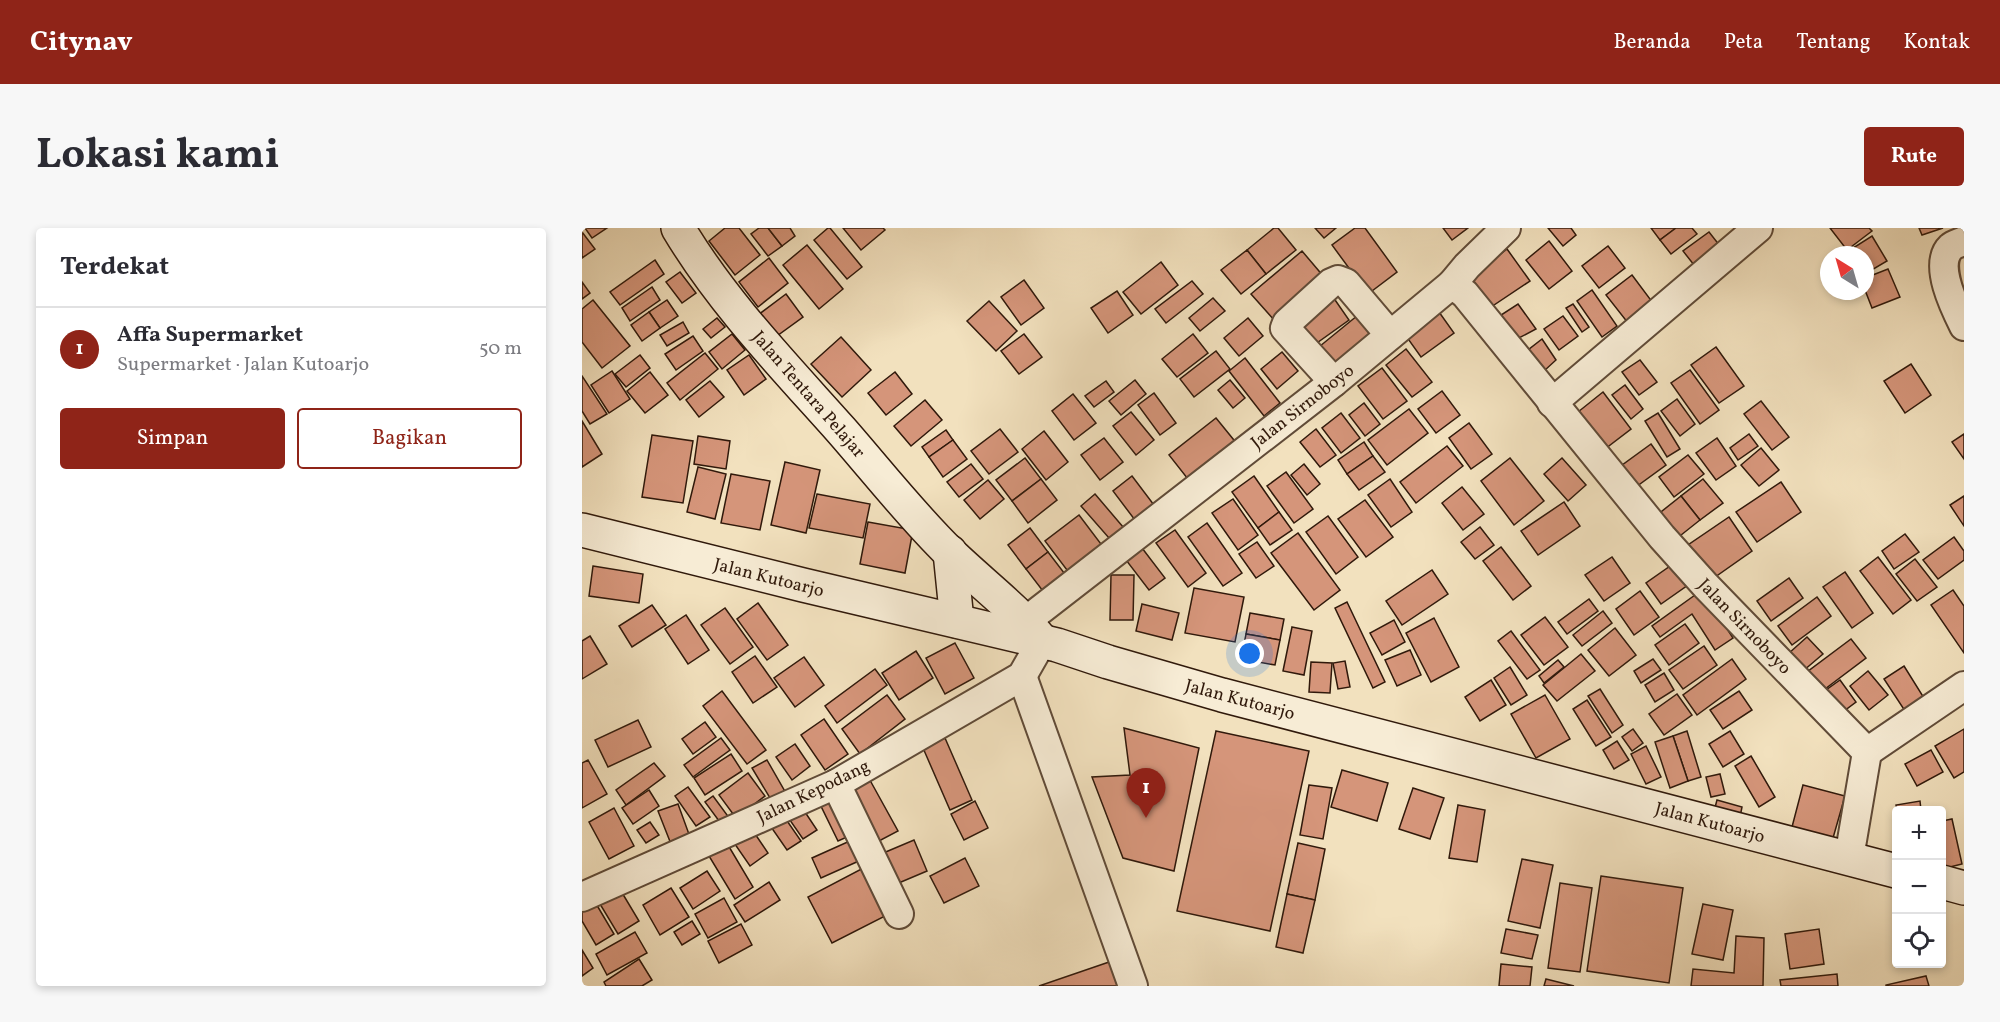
<!DOCTYPE html>
<html lang="id">
<head>
<meta charset="utf-8">
<style>
	:root { --surface:#fff; --page:#f7f7f7; --text:#2b2b33; --muted:#7c7c81; --line:#e1e1e2; --accent:#8f2418 }
	body { margin:0; font-family:Vollkorn,serif; background:var(--page); color:var(--text) }
	.controls { position:absolute; right:18px; bottom:18px; display:grid; overflow:hidden; border-radius:6px; box-shadow:0 3px 9px #0003 }
	.controls button { width:54px; height:54px; display:grid; place-items:center; padding:0; border:0; border-bottom:2px solid var(--line); background:var(--surface); color:var(--text); font:30px sans-serif }
	.compass { position:absolute; left:1238px; top:18px; width:54px; height:54px; border-radius:50%; background:var(--surface); box-shadow:0 3px 9px #0003; rotate:323deg }
	.you { position:absolute; left:668px; top:426px; width:21px; height:21px; margin:-15px; border:4px solid #fff; border-radius:50%; background:#1a73e8; box-shadow:0 0 0 9px #1a73e833 }
	.badge { display:grid; place-items:center; width:39px; height:39px; border-radius:50%; background:var(--accent); color:#fff; font-size:20px; font-weight:700 }
	.pin { position:absolute; translate:-50% -50px; filter:drop-shadow(0 2px 3px #0008) }
	.pin::after { content:''; position:absolute; top:32px; width:21px; height:18px; background:inherit; clip-path:polygon(0 0,100% 0,50% 100%) }
	.list { margin:0; padding:0; list-style:none }
	h2 { display:flex; justify-content:space-between; align-items:center; height:78px; margin:0; padding:0 24px; font-size:26px }
	h2 small { font-size:20px; font-weight:400; color:var(--muted) }
	.list li { display:grid; grid-template-columns:39px 1fr auto; gap:18px; align-items:center; box-sizing:border-box; height:84px; padding:0 24px; border-top:2px solid var(--line) }
	.list b { display:block; font-size:22px; white-space:nowrap }
	.list p { margin:0; font-size:20px; white-space:nowrap; color:var(--muted) }
	.list em { font-size:20px; font-style:normal; color:var(--muted) }
	.actions { display:flex; gap:12px; padding:18px 24px }
	.actions a { flex:1; padding:14px 0; border:2px solid var(--accent); border-radius:6px; text-align:center; font-size:21px; color:var(--accent) }
	.actions .main { background:var(--accent); color:#fff }
	.icon { flex:none; width:33px; height:33px; fill:none; stroke:currentColor; stroke-width:2; stroke-linecap:round; stroke-linejoin:round }
	.map { position:relative; flex:none; width:1382px; height:758px; overflow:hidden; border-radius:6px }
	header { display:flex; align-items:center; gap:36px; box-sizing:border-box; height:84px; padding:0 30px; background:var(--accent); color:#fff }
	header strong { font-size:28px }
	nav { display:flex; gap:33px; margin-inline-start:auto; font-size:21px }
	.intro { display:flex; align-items:center; justify-content:space-between; box-sizing:border-box; height:144px; padding:0 36px }
	h1 { margin:0; font-size:42px }
	.button { padding:15px 27px; border-radius:6px; background:var(--accent); color:#fff; font-size:21px; font-weight:700 }
	main { display:flex; gap:36px; padding:0 36px }
	aside { flex:1; background:var(--surface); border-radius:6px; box-shadow:0 3px 9px #0003 }
	.map>svg:first-child { display:block }
	.building { fill:#d5957a; stroke:#30190b; stroke-width:1.5 }
	.lines { fill:none; stroke-linecap:round; stroke-linejoin:round }
	.street-casing { stroke:#604b38; stroke-width:32 }
	.secondary-casing { stroke:#30190b; stroke-width:36 }
	.street { stroke:#f7ecd5; stroke-width:28 }
	.secondary { stroke:#f7ecd5; stroke-width:33 }
	.labels { text-anchor:middle; stroke-width:4.5; stroke-linejoin:round; paint-order:stroke }
	.street-label { font-size:18px; fill:#30190b; stroke:#f7ecd5 }
</style>
</head>
<body>
<header>
<strong>Citynav</strong>
<nav><a>Beranda</a><a>Peta</a><a>Tentang</a><a>Kontak</a></nav>
</header>
<div class="intro"><h1>Lokasi kami</h1><a class="button">Rute</a></div>
<main>
<aside>
<h2>Terdekat<small></small></h2>
<ul class="list">
<li><span class="badge">1</span><div><b>Affa Supermarket</b><p>Supermarket · Jalan Kutoarjo</p></div><em>50 m</em></li>
</ul>
<div class="actions"><a class="main">Simpan</a><a>Bagikan</a></div>
</aside>
<div class="map">
<svg width="1382" height="758" viewBox="0 0 1382 758">
	<rect width="100%" height="100%" fill="#f2e1be"/>
	<filter id="stains"><feTurbulence type="fractalNoise" baseFrequency=".00333" numOctaves="4"/><feColorMatrix values="0 0 0 0 .2 0 0 0 0 .09 0 0 0 0 .02 0 0 0 .5 -.17"/></filter>
	<radialGradient id="worn" r=".72"><stop offset=".6" stop-color="#630" stop-opacity="0"/><stop offset="1" stop-color="#630" stop-opacity=".3"/></radialGradient>
	<!-- building -->
	<g class="building">
		<polygon points="3,0 25,0 10,10"/>
		<polygon points="143,0 157,0 178,27 153,47 127,13"/>
		<polygon points="177,0 186,0 200,18 186,28 169,6"/>
		<polygon points="186,0 208,0 213,8 200,18"/>
		<polygon points="246,0 248,0 280,39 265,51 232,12"/>
		<polygon points="261,0 301,0 303,2 279,22"/>
		<polygon points="692,0 696,0 714,22 684,46 665,22"/>
		<polygon points="733,0 754,0 742,10"/>
		<polygon points="773,0 783,0 815,44 786,66 750,17"/>
		<polygon points="861,0 886,0 870,12"/>
		<polygon points="966,0 989,0 994,7 981,18"/>
		<polygon points="1069,0 1094,0 1078,12"/>
		<polygon points="1094,0 1110,0 1115,6 1089,26 1078,12"/>
		<polygon points="1248,0 1287,0 1290,3 1265,22"/>
		<polygon points="1337,0 1361,0 1340,7"/>
		<polygon points="0,4 13,21 0,30"/>
		<polygon points="1127,4 1142,23 1116,42 1101,23"/>
		<polygon points="1290,8 1305,33 1283,46 1283,27 1260,27"/>
		<polygon points="967,13 990,43 967,61 944,32"/>
		<polygon points="225,17 261,61 237,81 201,37"/>
		<polygon points="1026,18 1043,40 1017,60 1000,38"/>
		<polygon points="925,21 948,53 909,79 889,49"/>
		<polygon points="665,22 684,46 659,66 639,42"/>
		<polygon points="720,23 742,49 692,92 669,66"/>
		<polygon points="187,30 206,55 176,79 157,54"/>
		<polygon points="73,32 82,46 38,77 28,64"/>
		<polygon points="579,34 596,57 559,86 541,64"/>
		<polygon points="1306,41 1318,69 1290,80 1283,62 1283,50"/>
		<polygon points="98,44 114,65 100,75 84,54"/>
		<polygon points="1050,47 1071,75 1046,95 1024,67"/>
		<polygon points="442,52 462,80 439,97 419,69"/>
		<polygon points="610,53 621,66 584,95 573,81"/>
		<polygon points="0,54 8,65 0,71"/>
		<polygon points="70,59 78,72 48,93 40,80"/>
		<polygon points="1010,62 1035,98 1020,109 995,73"/>
		<polygon points="535,63 551,87 526,105 509,80"/>
		<polygon points="204,66 221,89 188,113 172,90"/>
		<polygon points="751,69 767,92 732,117 716,95"/>
		<polygon points="631,70 643,83 618,103 607,90"/>
		<polygon points="11,72 48,118 20,140 0,114 0,81"/>
		<polygon points="85,72 96,88 78,100 67,84"/>
		<polygon points="407,73 435,103 414,123 385,93"/>
		<polygon points="936,76 954,101 933,112 916,89"/>
		<polygon points="991,76 1007,99 1000,104 984,80"/>
		<polygon points="781,83 797,103 749,143 732,123"/>
		<polygon points="67,84 78,100 60,113 49,97"/>
		<polygon points="857,84 872,105 839,129 824,108"/>
		<polygon points="981,88 996,108 977,122 962,101"/>
		<polygon points="135,90 143,99 129,110 121,101"/>
		<polygon points="666,90 681,108 657,128 642,110"/>
		<polygon points="101,94 107,105 85,118 78,107"/>
		<polygon points="150,106 163,122 140,141 127,124"/>
		<polygon points="442,106 460,129 437,146 419,123"/>
		<polygon points="611,106 626,125 595,149 580,131"/>
		<polygon points="111,108 121,123 94,142 83,126"/>
		<polygon points="259,109 289,142 260,169 229,136"/>
		<polygon points="960,111 974,132 962,143 946,122"/>
		<polygon points="1134,119 1162,158 1137,175 1109,137"/>
		<polygon points="824,121 850,154 830,169 804,137"/>
		<polygon points="634,123 648,141 612,169 598,151"/>
		<polygon points="700,124 716,143 695,161 679,141"/>
		<polygon points="123,125 136,141 98,172 85,155"/>
		<polygon points="58,127 68,140 44,159 33,146"/>
		<polygon points="167,127 184,151 162,167 145,142"/>
		<polygon points="663,130 698,175 682,188 647,143"/>
		<polygon points="1058,132 1075,154 1057,167 1040,144"/>
		<polygon points="1329,136 1349,167 1323,185 1302,153"/>
		<polygon points="800,140 825,173 801,191 776,158"/>
		<polygon points="1108,142 1137,182 1118,196 1089,155"/>
		<polygon points="30,143 48,171 27,185 9,157"/>
		<polygon points="68,144 86,167 63,185 45,163"/>
		<polygon points="313,144 330,166 304,187 286,165"/>
		<polygon points="0,148 25,186 8,196 0,183"/>
		<polygon points="553,152 564,166 539,187 527,173"/>
		<polygon points="648,152 663,170 651,180 636,162"/>
		<polygon points="128,153 142,169 117,189 104,172"/>
		<polygon points="524,153 532,164 512,179 503,168"/>
		<polygon points="1043,157 1061,181 1049,191 1030,167"/>
		<polygon points="860,163 878,187 854,205 836,181"/>
		<polygon points="1021,164 1049,201 1019,224 991,188"/>
		<polygon points="572,165 594,195 578,207 556,177"/>
		<polygon points="491,166 514,195 492,212 470,183"/>
		<polygon points="1095,171 1113,196 1098,208 1079,183"/>
		<polygon points="343,172 360,192 329,218 312,198"/>
		<polygon points="1179,173 1207,209 1190,222 1162,186"/>
		<polygon points="782,175 798,196 783,208 767,187"/>
		<polygon points="827,181 846,205 805,237 786,212"/>
		<polygon points="549,184 572,212 554,227 531,198"/>
		<polygon points="759,185 778,210 759,225 740,200"/>
		<polygon points="1076,185 1098,221 1085,229 1063,193"/>
		<polygon points="634,190 660,222 613,260 587,227"/>
		<polygon points="0,193 20,226 0,239"/>
		<polygon points="887,195 910,226 889,241 867,210"/>
		<polygon points="418,201 436,224 407,246 389,223"/>
		<polygon points="734,201 754,227 738,239 718,214"/>
		<polygon points="364,202 371,212 347,229 340,219"/>
		<polygon points="462,203 486,234 464,252 440,221"/>
		<polygon points="1167,206 1176,218 1156,232 1148,220"/>
		<polygon points="1382,206 1382,231 1370,214"/>
		<polygon points="70,207 111,213 101,275 60,269"/>
		<polygon points="116,208 148,213 144,241 112,236"/>
		<polygon points="522,210 541,234 518,252 499,227"/>
		<polygon points="1135,210 1154,238 1134,252 1114,225"/>
		<polygon points="371,212 385,231 361,249 347,229"/>
		<polygon points="782,214 791,228 765,246 756,232"/>
		<polygon points="1069,216 1084,237 1047,264 1032,243"/>
		<polygon points="865,218 881,238 834,275 818,254"/>
		<polygon points="1179,220 1197,242 1177,258 1159,237"/>
		<polygon points="1106,227 1122,246 1092,269 1077,249"/>
		<polygon points="791,228 803,244 777,262 765,246"/>
		<polygon points="443,230 459,251 430,273 414,252"/>
		<polygon points="928,230 962,273 932,297 899,253"/>
		<polygon points="980,230 1004,257 986,273 962,246"/>
		<polygon points="203,234 238,242 224,305 189,297"/>
		<polygon points="389,236 401,251 377,269 365,254"/>
		<polygon points="722,236 738,256 725,267 709,247"/>
		<polygon points="116,239 144,246 133,291 105,284"/>
		<polygon points="704,244 731,281 712,295 685,258"/>
		<polygon points="149,246 188,253 178,302 139,295"/>
		<polygon points="550,248 578,285 559,300 531,263"/>
		<polygon points="672,248 697,284 676,300 650,264"/>
		<polygon points="459,251 475,272 446,295 430,273"/>
		<polygon points="808,251 830,284 809,299 786,267"/>
		<polygon points="1121,251 1141,275 1118,292 1099,268"/>
		<polygon points="406,252 422,271 398,291 382,272"/>
		<polygon points="1199,254 1219,284 1175,314 1154,284"/>
		<polygon points="880,259 902,286 881,302 860,275"/>
		<polygon points="235,266 288,276 281,310 227,300"/>
		<polygon points="513,266 547,306 534,318 499,278"/>
		<polygon points="1099,268 1118,292 1089,315 1070,291"/>
		<polygon points="1382,268 1382,298 1368,277"/>
		<polygon points="651,271 676,307 656,322 630,285"/>
		<polygon points="783,272 811,309 784,329 756,291"/>
		<polygon points="982,274 998,298 956,327 939,303"/>
		<polygon points="697,284 710,302 688,317 676,300"/>
		<polygon points="497,287 522,320 488,346 463,313"/>
		<polygon points="746,288 776,329 754,346 724,304"/>
		<polygon points="1147,289 1170,323 1126,354 1103,319"/>
		<polygon points="286,294 331,302 323,345 278,336"/>
		<polygon points="625,295 660,345 641,358 606,309"/>
		<polygon points="898,299 912,317 893,331 879,314"/>
		<polygon points="448,300 466,324 444,341 426,317"/>
		<polygon points="593,302 624,345 606,359 574,315"/>
		<polygon points="716,305 758,362 732,382 689,325"/>
		<polygon points="1323,306 1337,324 1312,341 1300,323"/>
		<polygon points="1372,309 1382,323 1382,332 1356,351 1341,332"/>
		<polygon points="675,314 692,338 674,350 657,326"/>
		<polygon points="919,319 949,358 931,372 901,333"/>
		<polygon points="560,320 583,350 567,362 544,332"/>
		<polygon points="466,324 486,350 464,367 444,341"/>
		<polygon points="1030,329 1048,355 1022,373 1003,347"/>
		<polygon points="1296,329 1329,372 1311,386 1278,343"/>
		<polygon points="1333,331 1355,359 1335,373 1314,346"/>
		<polygon points="1091,336 1106,357 1079,376 1064,355"/>
		<polygon points="11,338 61,346 57,375 7,368"/>
		<polygon points="850,342 866,366 820,397 804,373"/>
		<polygon points="1263,344 1291,385 1270,400 1241,359"/>
		<polygon points="529,347 552,347 551,392 528,392"/>
		<polygon points="1207,350 1221,370 1189,393 1175,373"/>
		<polygon points="612,360 662,369 653,414 603,405"/>
		<polygon points="1120,362 1151,410 1133,422 1110,386 1078,409 1070,398"/>
		<polygon points="1371,362 1382,378 1382,425 1349,377"/>
		<polygon points="1058,363 1077,389 1052,407 1034,381"/>
		<polygon points="1235,369 1249,388 1210,417 1196,398"/>
		<polygon points="1007,371 1016,383 985,406 976,394"/>
		<polygon points="765,374 803,454 791,460 753,380"/>
		<polygon points="176,375 206,417 185,432 155,391"/>
		<polygon points="560,376 597,385 590,412 554,403"/>
		<polygon points="70,377 84,397 50,419 37,398"/>
		<polygon points="143,380 171,419 148,436 119,397"/>
		<polygon points="1021,383 1030,395 1000,418 991,407"/>
		<polygon points="668,385 702,391 698,412 664,406"/>
		<polygon points="104,387 127,422 106,436 83,401"/>
		<polygon points="963,389 986,419 962,437 939,407"/>
		<polygon points="852,390 877,439 849,454 824,405"/>
		<polygon points="812,392 823,414 800,427 788,405"/>
		<polygon points="1103,396 1117,415 1087,437 1073,417"/>
		<polygon points="710,399 730,403 722,447 701,443"/>
		<polygon points="1033,400 1054,427 1027,448 1006,422"/>
		<polygon points="929,403 958,442 945,451 916,413"/>
		<polygon points="664,406 698,412 693,437 659,431"/>
		<polygon points="8,408 25,436 0,451 0,413"/>
		<polygon points="1225,409 1241,426 1221,443 1206,426"/>
		<polygon points="1269,411 1284,430 1239,464 1225,444"/>
		<polygon points="373,415 392,450 363,466 344,430"/>
		<polygon points="1122,418 1135,437 1101,461 1087,442"/>
		<polygon points="828,422 839,447 815,458 803,432"/>
		<polygon points="334,423 351,450 317,472 300,445"/>
		<polygon points="999,426 1013,443 975,473 961,457"/>
		<polygon points="173,428 195,459 171,475 150,444"/>
		<polygon points="222,429 242,457 213,479 192,450"/>
		<polygon points="1071,431 1079,442 1059,455 1052,443"/>
		<polygon points="1150,431 1164,451 1115,487 1101,467"/>
		<polygon points="976,432 982,439 962,455 957,448"/>
		<polygon points="763,433 768,459 756,461 751,435"/>
		<polygon points="729,434 750,435 748,465 727,464"/>
		<polygon points="1322,438 1342,470 1323,483 1302,451"/>
		<polygon points="928,439 945,467 929,477 912,450"/>
		<polygon points="293,441 305,457 255,495 243,478"/>
		<polygon points="1286,443 1306,467 1287,482 1268,458"/>
		<polygon points="1082,445 1092,462 1073,474 1063,457"/>
		<polygon points="909,452 924,477 898,493 883,469"/>
		<polygon points="1258,452 1274,474 1254,489 1237,467"/>
		<polygon points="1018,461 1041,497 1030,505 1006,468"/>
		<polygon points="140,463 184,522 165,536 121,478"/>
		<polygon points="1157,463 1170,482 1141,501 1128,482"/>
		<polygon points="1095,466 1110,487 1082,507 1067,486"/>
		<polygon points="305,467 323,491 278,526 260,501"/>
		<polygon points="963,467 988,511 954,530 929,486"/>
		<polygon points="1005,472 1029,509 1014,518 991,481"/>
		<polygon points="242,491 266,526 243,542 219,507"/>
		<polygon points="56,492 69,519 26,539 13,512"/>
		<polygon points="123,494 134,509 111,526 100,511"/>
		<polygon points="542,500 617,520 592,643 541,630 510,549 548,547"/>
		<polygon points="1051,501 1061,515 1050,523 1040,509"/>
		<polygon points="1382,501 1382,544 1372,550 1353,518"/>
		<polygon points="634,503 727,523 688,703 595,683"/>
		<polygon points="1105,503 1119,549 1106,553 1091,508"/>
		<polygon points="1148,503 1162,526 1141,539 1127,516"/>
		<polygon points="1091,508 1106,553 1088,560 1073,514"/>
		<polygon points="139,510 148,522 111,549 102,537"/>
		<polygon points="363,510 390,572 368,582 341,520"/>
		<polygon points="1035,513 1047,532 1032,541 1021,522"/>
		<polygon points="213,516 228,538 210,552 194,529"/>
		<polygon points="1064,518 1079,549 1064,556 1049,526"/>
		<polygon points="1349,522 1361,544 1335,558 1323,536"/>
		<polygon points="149,526 160,543 123,567 112,550"/>
		<polygon points="1169,528 1193,569 1177,579 1153,538"/>
		<polygon points="6,532 25,566 0,580 0,535"/>
		<polygon points="185,532 205,567 191,575 170,540"/>
		<polygon points="72,535 83,548 44,577 34,562"/>
		<polygon points="760,542 806,555 795,593 749,579"/>
		<polygon points="166,545 183,568 154,590 137,567"/>
		<polygon points="284,545 316,603 297,613 265,555"/>
		<polygon points="1138,546 1143,566 1129,569 1124,549"/>
		<polygon points="727,557 750,560 741,611 718,607"/>
		<polygon points="1221,557 1263,568 1251,610 1210,599"/>
		<polygon points="106,559 128,589 114,598 93,568"/>
		<polygon points="831,560 862,570 848,611 817,601"/>
		<polygon points="67,562 77,578 51,596 40,580"/>
		<polygon points="253,562 274,605 256,613 235,570"/>
		<polygon points="131,568 148,591 140,597 123,574"/>
		<polygon points="1135,572 1160,579 1157,594 1131,587"/>
		<polygon points="393,573 406,600 382,612 369,586"/>
		<polygon points="1338,573 1339,582 1315,582 1314,577"/>
		<polygon points="217,575 235,602 221,611 203,585"/>
		<polygon points="96,576 108,609 89,616 76,583"/>
		<polygon points="876,577 903,582 895,634 867,630"/>
		<polygon points="32,580 52,618 27,631 7,594"/>
		<polygon points="201,587 219,613 205,622 187,596"/>
		<polygon points="1370,591 1380,636 1360,641 1360,593"/>
		<polygon points="68,594 77,607 64,615 55,602"/>
		<polygon points="167,597 186,625 168,638 148,609"/>
		<polygon points="270,612 279,632 239,650 230,630"/>
		<polygon points="332,612 345,643 312,657 299,626"/>
		<polygon points="716,615 743,621 733,672 705,666"/>
		<polygon points="146,617 171,659 153,671 127,628"/>
		<polygon points="383,630 397,658 362,675 348,648"/>
		<polygon points="940,631 971,637 958,700 926,693"/>
		<polygon points="287,637 311,684 250,715 226,669"/>
		<polygon points="125,643 138,663 111,681 98,660"/>
		<polygon points="1019,648 1101,660 1087,755 1005,743"/>
		<polygon points="187,654 198,672 163,694 152,677"/>
		<polygon points="978,655 1010,660 998,744 966,740"/>
		<polygon points="89,660 107,689 78,707 61,677"/>
		<polygon points="39,663 57,693 36,706 18,676"/>
		<polygon points="705,666 733,672 721,725 694,719"/>
		<polygon points="142,670 155,694 126,710 113,686"/>
		<polygon points="13,674 32,706 14,717 0,693 0,682"/>
		<polygon points="1121,676 1151,682 1141,732 1110,726"/>
		<polygon points="110,693 118,706 100,717 92,704"/>
		<polygon points="159,696 170,717 137,735 126,713"/>
		<polygon points="924,701 956,707 950,731 919,725"/>
		<polygon points="1237,701 1242,736 1208,741 1203,706"/>
		<polygon points="53,704 65,725 25,747 14,726"/>
		<polygon points="1154,708 1182,710 1181,758 1109,758 1111,741 1152,745"/>
		<polygon points="0,722 11,740 0,748"/>
		<polygon points="57,731 70,752 60,758 24,758 22,754"/>
		<polygon points="530,733 539,758 457,758"/>
		<polygon points="919,736 950,739 948,758 917,758"/>
		<polygon points="1255,746 1256,758 1199,758 1198,752"/>
		<polygon points="1344,748 1347,758 1304,758 1304,757"/>
		<polygon points="964,751 992,758 962,758"/>
	</g>
	<g class="lines">
		<!-- street casing -->
		<g class="street-casing">
			<g id="street">
				<path d="M1382 13C1378 15 1372 16 1369 19 1351 36 1373 80 1382 98"/>
				<polyline points="870,56 885,38 924,0"/>
				<polyline points="752,154 703,100 705,95 749,55 756,52 764,55 808,107"/>
				<polyline points="970,175 1176,0"/>
				<polyline points="444,393 752,154 870,56 883,66 1080,309 1124,358 1285,524"/>
				<polyline points="440,448 551,758"/>
				<polyline points="1285,524 1382,458"/>
				<polyline points="254,556 317,686"/>
				<polyline points="1267,630 1285,524"/>
				<polyline points="0,669 254,556 440,448 460,413"/>
			</g>
		</g>
		<!-- secondary casing -->
		<g class="secondary-casing">
			<g id="secondary">
				<path d="M96 0C140 74 202 138 259 202 294 242 330 288 368 325 399 355 433 380 460 413"/>
				<polyline points="0,302 221,357 475,417 526,434 640,467 1314,643"/>
				<polyline points="368,324 375,393"/>
				<polyline points="1360,654 1382,660"/>
			</g>
		</g>
		<!-- street -->
		<use href="#street" class="street"/>
		<!-- secondary -->
		<use href="#secondary" class="secondary"/>
	</g>
	<g class="labels">
		<!-- street labels -->
		<g class="street-label">
			<text transform="translate(227 166) rotate(49)" y="6">Jalan Tentara Pelajar</text>
			<text transform="translate(720 178) rotate(-38)" y="6">Jalan Sirnoboyo</text>
			<text transform="translate(187 349) rotate(14)" y="6">Jalan Kutoarjo</text>
			<text transform="translate(1163 398) rotate(46)" y="6">Jalan Sirnoboyo</text>
			<text transform="translate(658 471) rotate(15)" y="6">Jalan Kutoarjo</text>
			<text transform="translate(231 563) rotate(-26)" y="6">Jalan Kepodang</text>
			<text transform="translate(1128 594) rotate(15)" y="6">Jalan Kutoarjo</text>
		</g>
	</g>
	<rect width="100%" height="100%" filter="url(#stains)"/>
	<rect width="100%" height="100%" fill="url(#worn)"/>
</svg>
<div class="controls">
<button>+</button>
<button>−</button>
<button><svg class="icon" aria-label="locate" viewBox="0 0 24 24"><circle cx="12" cy="12" r="6"/><path d="M12 2v4M12 18v4M2 12h4M18 12h4"/></svg></button>
</div>
<svg class="compass" viewBox="-18 -18 36 36"><path d="M0-13l5 13h-10z" fill="#e53935"/><path d="M0 13l5-13h-10z" fill="#7c7c81"/></svg>
<div class="you"></div>
<div class="pin badge" style="left:564px;top:590px">1</div>
</div>
</main>
</body>
</html>
